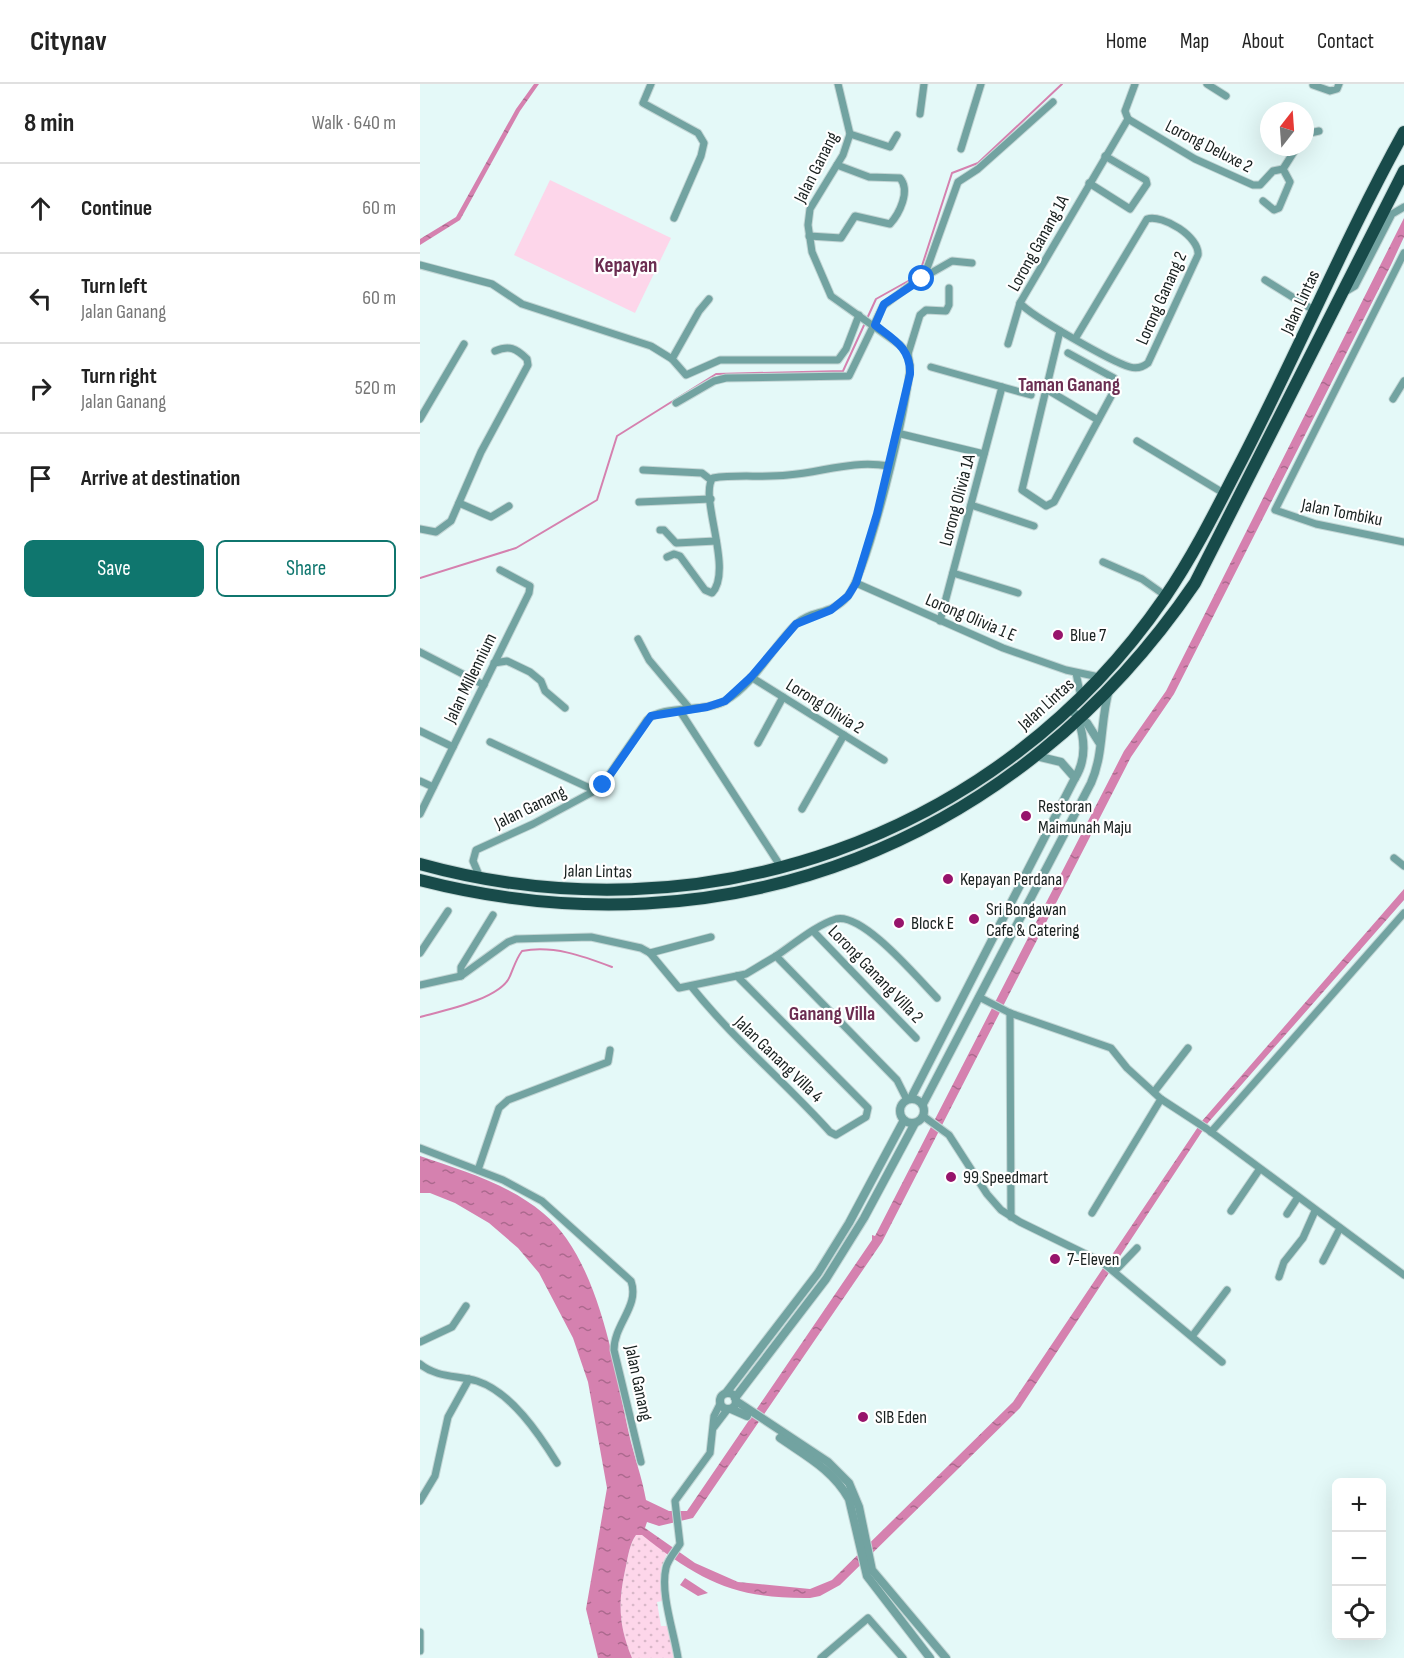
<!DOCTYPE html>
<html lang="en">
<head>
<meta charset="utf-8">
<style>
	:root { --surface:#fff; --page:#f6f6f6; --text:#222; --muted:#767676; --line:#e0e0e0; --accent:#0f766e }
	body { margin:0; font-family:"Sofia Sans Condensed",sans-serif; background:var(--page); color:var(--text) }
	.controls { position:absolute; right:18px; bottom:18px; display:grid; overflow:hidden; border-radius:9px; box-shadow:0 6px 24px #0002 }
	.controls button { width:54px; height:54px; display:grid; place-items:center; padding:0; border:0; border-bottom:2px solid var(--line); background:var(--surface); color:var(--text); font:30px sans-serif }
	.compass { position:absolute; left:840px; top:18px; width:54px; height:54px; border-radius:50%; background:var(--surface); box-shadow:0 6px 24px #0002; rotate:17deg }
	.stop { position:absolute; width:18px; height:18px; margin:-14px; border:4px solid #1a73e8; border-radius:50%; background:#fff }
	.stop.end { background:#1a73e8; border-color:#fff; box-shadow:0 2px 6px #0008 }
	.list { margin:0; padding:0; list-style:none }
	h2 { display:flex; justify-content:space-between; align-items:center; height:78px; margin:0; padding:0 24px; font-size:26px }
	h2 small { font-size:20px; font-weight:400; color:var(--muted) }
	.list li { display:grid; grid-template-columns:39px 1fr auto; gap:18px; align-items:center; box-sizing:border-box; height:90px; padding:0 24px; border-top:2px solid var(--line) }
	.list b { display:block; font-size:22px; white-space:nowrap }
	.list p { margin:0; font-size:20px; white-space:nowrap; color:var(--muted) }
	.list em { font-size:20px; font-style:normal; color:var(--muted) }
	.actions { display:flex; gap:12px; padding:18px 24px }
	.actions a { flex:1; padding:14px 0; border:2px solid var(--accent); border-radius:9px; text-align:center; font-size:21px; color:var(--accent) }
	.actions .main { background:var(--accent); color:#fff }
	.icon { flex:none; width:33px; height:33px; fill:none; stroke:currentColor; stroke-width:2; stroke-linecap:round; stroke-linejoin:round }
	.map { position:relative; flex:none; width:984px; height:1574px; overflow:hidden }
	header { display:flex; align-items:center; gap:36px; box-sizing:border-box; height:84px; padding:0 30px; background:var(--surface); border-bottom:2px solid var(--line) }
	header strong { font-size:28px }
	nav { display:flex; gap:33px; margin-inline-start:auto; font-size:21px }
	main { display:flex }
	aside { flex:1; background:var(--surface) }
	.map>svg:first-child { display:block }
	.grass { fill:url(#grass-dots) }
	.pitch { fill:#fdd6ea }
	.water { fill:url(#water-ripples) }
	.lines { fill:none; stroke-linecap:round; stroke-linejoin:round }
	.stream { stroke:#d581af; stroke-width:2 }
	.minor-casing { stroke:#c3d6d5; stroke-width:9 }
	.tertiary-casing { stroke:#c3d6d5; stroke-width:10 }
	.trunk-casing { stroke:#c3d6d5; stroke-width:14 }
	.minor { stroke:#72a3a1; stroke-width:7 }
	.tertiary { stroke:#72a3a1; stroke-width:8 }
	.trunk { stroke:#184b4a; stroke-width:12 }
	.route { stroke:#1a73e8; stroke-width:8 }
	.poi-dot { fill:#97146b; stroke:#fff; stroke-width:2 }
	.labels { text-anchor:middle; stroke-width:4.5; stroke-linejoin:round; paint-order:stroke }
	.street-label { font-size:18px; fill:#18201f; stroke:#fff }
	.poi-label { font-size:18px; fill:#18201f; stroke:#fff; text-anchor:start }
	.neighbourhood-label { font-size:20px; font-weight:bold; fill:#6b2d51; stroke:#fff }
	.quarter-label { font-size:21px; font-weight:bold; fill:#6b2d51; stroke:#fff }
</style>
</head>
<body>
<header>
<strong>Citynav</strong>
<nav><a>Home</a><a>Map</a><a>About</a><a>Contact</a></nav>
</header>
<main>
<aside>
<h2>8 min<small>Walk · 640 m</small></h2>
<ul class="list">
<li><svg class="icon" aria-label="ahead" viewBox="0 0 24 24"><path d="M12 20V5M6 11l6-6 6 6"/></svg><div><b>Continue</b></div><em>60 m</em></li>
<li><svg class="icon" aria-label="left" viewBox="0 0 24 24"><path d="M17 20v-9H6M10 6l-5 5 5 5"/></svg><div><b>Turn left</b><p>Jalan Ganang</p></div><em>60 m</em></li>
<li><svg class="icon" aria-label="right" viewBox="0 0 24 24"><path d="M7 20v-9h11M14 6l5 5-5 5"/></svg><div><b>Turn right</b><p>Jalan Ganang</p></div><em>520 m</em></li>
<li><svg class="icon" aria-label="arrive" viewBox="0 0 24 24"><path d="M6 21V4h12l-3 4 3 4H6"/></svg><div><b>Arrive at destination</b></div></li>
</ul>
<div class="actions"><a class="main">Save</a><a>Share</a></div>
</aside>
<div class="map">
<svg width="984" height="1574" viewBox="0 0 984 1574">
	<defs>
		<pattern id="grass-dots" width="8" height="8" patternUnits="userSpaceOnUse" patternTransform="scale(1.5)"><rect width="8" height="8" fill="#fdd6ea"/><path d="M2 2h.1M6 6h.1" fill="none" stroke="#d8b7c8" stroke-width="1.8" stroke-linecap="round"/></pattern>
		<pattern id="water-ripples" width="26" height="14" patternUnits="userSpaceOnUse" patternTransform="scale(1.5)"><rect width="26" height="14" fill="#d581af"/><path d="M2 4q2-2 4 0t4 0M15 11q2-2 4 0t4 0" fill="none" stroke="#ac698e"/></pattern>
	</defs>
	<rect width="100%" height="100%" fill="#e4f9f8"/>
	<!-- grass -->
	<path class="grass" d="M216 1451H222L247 1469 241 1484 242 1517 237 1518 241 1542H249L255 1574H212C198 1540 198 1518 206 1482 208 1472 210 1460 216 1451Z"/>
	<!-- pitch -->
	<polygon class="pitch" points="130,96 251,154 215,229 94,171"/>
	<!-- water -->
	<g class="water">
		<polygon points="114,0 119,0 100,27 40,136 0,161 0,155 36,133 96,25"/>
		<path d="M984 134V153L971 181 754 610 711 673 462 1158 273 1434 239 1442 227 1438 225 1444 275 1479 318 1498 390 1505 412 1496 593 1318 782 1037 984 805V816L787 1040 600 1324 420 1501 400 1512 390 1514C315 1515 280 1497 222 1451H216C210 1459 208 1472 206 1482 198 1518 198 1540 212 1574H178L166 1525 187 1404 168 1298 153 1254 119 1189 98 1164 69 1139 35 1119 10 1109H0V1072C41 1086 89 1100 123 1129 179 1175 194 1281 209 1350 214 1372 222 1393 226 1416L249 1427H267L452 1156V1151L455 1152 704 667 746 607Z"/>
		<polygon points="265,1494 288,1509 278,1512 260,1501"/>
	</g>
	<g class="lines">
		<!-- stream -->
		<g class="stream">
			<polyline points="0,494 96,464 177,416 197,352 296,290 423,287 456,215 499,191 532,89 558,79 642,0"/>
			<path d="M0 933C22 927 81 915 90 892 94 883 96 875 102 867 133 861 163 872 192 883"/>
		</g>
		<!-- minor casing -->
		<g class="minor-casing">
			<g id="minor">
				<polyline points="231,0 223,19 278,49 284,59 281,72 254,134"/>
				<polyline points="787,0 806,12"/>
				<polyline points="893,1 910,7 917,5 919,0"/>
				<polyline points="500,30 504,0"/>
				<polyline points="708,35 775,75 833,101 840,101 853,87 863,85"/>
				<polyline points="708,35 705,27 715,0"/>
				<polyline points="430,50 470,63 477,51"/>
				<polyline points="885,54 890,49 899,47"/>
				<polyline points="541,65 561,0"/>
				<polyline points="863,85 877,63"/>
				<polyline points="669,99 710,125 727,100 726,96 685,72"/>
				<polyline points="843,117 854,126 859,124 870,98 863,85"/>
				<path d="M389 152 421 154 435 132 470 140C479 130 491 107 480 94L449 93 417 81"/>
				<polyline points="984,169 855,426 896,440 984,458"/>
				<polyline points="0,181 72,200 102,220 231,262 252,275 266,291 300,276 418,276 426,265 439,231"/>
				<polyline points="504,193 532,177 552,179"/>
				<polyline points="845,196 895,227"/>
				<polyline points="925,208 935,202 972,130 984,123"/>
				<polyline points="640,247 602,406 626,422 634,418 696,303 694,294 648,269"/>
				<path d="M655 255 727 135C743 130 780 153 778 171L728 279C723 283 717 285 710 283 692 278 611 232 600 219L708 35"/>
				<polyline points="588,260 600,219"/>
				<polyline points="488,270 500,231 506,226 526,227 529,221 529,204"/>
				<polyline points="252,275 279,227 289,215"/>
				<polyline points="511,283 611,311"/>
				<polyline points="626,305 678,336"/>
				<polyline points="973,315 984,297"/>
				<polyline points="256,319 294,297 306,294 429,292 463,222 505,190 538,98 558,85 633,18"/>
				<polyline points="0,335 44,260"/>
				<polyline points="477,349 564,370"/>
				<polyline points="717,357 805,410"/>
				<polyline points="223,386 282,389 291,396"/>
				<polyline points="219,418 291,415"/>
				<polyline points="39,419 71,433 89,422"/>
				<polyline points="551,421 614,442"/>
				<path d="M0 445 16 448 31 437 61 368 108 281 107 275C96 264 89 261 75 267"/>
				<polyline points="240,446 244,446 256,459 296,457"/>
				<path d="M247 473 254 470 260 472 285 506 292 509C314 486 278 411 293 394 317 390 343 394 368 391 404 388 431 376 469 382"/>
				<polyline points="683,478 722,495 746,512"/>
				<polyline points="533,489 598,509"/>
				<polyline points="436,499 583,564 646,586 679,593"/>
				<polyline points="520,537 582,303"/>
				<polyline points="218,555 229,576 270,625"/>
				<polyline points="0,568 64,601"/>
				<polyline points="74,579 87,577 110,588 121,597 125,607 145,624"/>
				<polyline points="656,589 661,613"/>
				<polyline points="331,593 464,676"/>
				<polyline points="260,627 361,783"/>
				<polyline points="0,647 33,663"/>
				<polyline points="70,658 176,707"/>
				<polyline points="338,659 363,613"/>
				<polyline points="0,697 13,703"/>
				<polyline points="382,725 424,651"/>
				<polyline points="0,730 109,509 110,502 80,486"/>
				<polyline points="974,774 984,782"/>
				<path d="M59 791 53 777 56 766 113 740 180 704 227 636C242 620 284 629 305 617 335 600 352 563 376 540 390 526 412 531 427 513 448 488 489 318 490 281L488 270 480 261 411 212 392 168 388 141 390 125 423 71 430 50 418 0"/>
				<polyline points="394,848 496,954"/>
				<polyline points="0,869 28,827"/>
				<polyline points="230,869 291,853"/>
				<path d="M356 872C374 860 396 841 416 835 443 828 499 896 517 914"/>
				<polyline points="41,892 41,883 73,831"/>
				<polyline points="0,901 41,892 88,858 96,855 171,853 221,864 230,869 259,904 326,890 356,872 477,996 487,1016"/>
				<path d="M271 902C313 955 365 998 410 1048L416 1051 446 1033 448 1024 317 892"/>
				<polyline points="559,913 590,929 691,964 707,984 741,1015 787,1045 984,1191"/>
				<polyline points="590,929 591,1133"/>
				<polyline points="734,1008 768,964"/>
				<polyline points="503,1032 529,1051 567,1110 581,1126 600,1138 682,1178 802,1278"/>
				<polyline points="791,1048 984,829"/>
				<path d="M0 1064 83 1096 122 1117 211 1197C220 1222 194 1240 194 1266L221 1378"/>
				<polyline points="58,1086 79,1024 88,1016 188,978 190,966"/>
				<polyline points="811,1127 839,1086"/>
				<polyline points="672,1129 741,1015"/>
				<polyline points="867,1130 878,1113"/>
				<polyline points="903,1177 920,1144"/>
				<polyline points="695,1187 717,1164"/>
				<polyline points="859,1193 864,1178 883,1154 895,1127"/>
				<polyline points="773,1251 807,1206"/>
				<polyline points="0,1258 32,1243 46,1222"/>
				<path d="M0 1280C17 1294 37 1291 57 1297 91 1308 119 1350 137 1379"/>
				<polyline points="294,1343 307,1326"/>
				<polyline points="0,1417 15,1392 28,1333 49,1295"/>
				<polyline points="0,1548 0,1567"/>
				<path d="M258 1574C254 1548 240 1509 246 1484 248 1475 255 1468 260 1460L255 1417 290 1369 294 1332 300 1320"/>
				<polyline points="401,1574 448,1534 483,1574"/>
			</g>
		</g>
		<!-- tertiary casing -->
		<g class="tertiary-casing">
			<g id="tertiary">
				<polyline points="649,625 667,639 679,658"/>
				<path d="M655 694C667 675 665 655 658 635"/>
				<polyline points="491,1014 655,694 641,678 616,672"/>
				<circle cx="492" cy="1027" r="12"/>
				<path d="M503 1020 671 699C684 670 680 637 689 606"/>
				<circle cx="308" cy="1317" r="8"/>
				<polyline points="306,1309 398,1189 429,1139 484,1036"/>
				<polyline points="315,1314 406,1195 444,1134 495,1039"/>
				<polyline points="316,1317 408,1378 429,1399 439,1423 452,1486 526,1574"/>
				<polyline points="311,1325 327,1332"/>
				<path d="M360 1354C386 1372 413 1386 429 1415L447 1492 510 1574"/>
			</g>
		</g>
		<!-- trunk casing -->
		<g class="trunk-casing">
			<g id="trunk">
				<path d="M0 780C281 858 579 755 745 513 771 475 792 434 813 393 873 280 922 160 984 48"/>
				<path d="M0 796C307 875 598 759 775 499L984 87"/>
			</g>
		</g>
		<!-- minor -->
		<use href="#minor" class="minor"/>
		<!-- tertiary -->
		<use href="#tertiary" class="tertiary"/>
		<!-- trunk -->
		<use href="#trunk" class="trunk"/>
	</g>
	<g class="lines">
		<!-- route -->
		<path class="route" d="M183 701 231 632 287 623 305 617 331 593 376 540 411 526 428 512 436 499 457 430 490 290C491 264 473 255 455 241L464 220 502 195"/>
	</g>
	<!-- markers -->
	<g class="poi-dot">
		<circle cx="638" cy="551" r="6"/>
		<circle cx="606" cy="732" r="6"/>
		<circle cx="528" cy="795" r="6"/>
		<circle cx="554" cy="835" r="6"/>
		<circle cx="479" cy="839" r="6"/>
		<circle cx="531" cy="1093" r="6"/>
		<circle cx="635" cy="1175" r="6"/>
		<circle cx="443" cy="1333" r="6"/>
	</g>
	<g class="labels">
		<!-- street labels -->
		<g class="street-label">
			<text transform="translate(789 62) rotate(27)" y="6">Lorong Deluxe 2</text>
			<text transform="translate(396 83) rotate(-63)" y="6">Jalan Ganang</text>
			<text transform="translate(618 159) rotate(-61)" y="6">Lorong Ganang 1A</text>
			<text transform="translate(741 214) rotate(-66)" y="6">Lorong Ganang 2</text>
			<text transform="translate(880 218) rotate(-65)" y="6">Jalan Lintas</text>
			<text transform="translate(537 416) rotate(-75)" y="6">Lorong Olivia 1A</text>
			<text transform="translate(922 428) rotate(11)" y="6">Jalan Tombiku</text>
			<text transform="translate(551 533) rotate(23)" y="6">Lorong Olivia 1 E</text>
			<text transform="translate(50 594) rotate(-64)" y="6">Jalan Millennium</text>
			<text transform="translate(626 620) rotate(-42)" y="6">Jalan Lintas</text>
			<text transform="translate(405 622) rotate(32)" y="6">Lorong Olivia 2</text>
			<text transform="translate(110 723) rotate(-26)" y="6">Jalan Ganang</text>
			<text transform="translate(178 787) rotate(1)" y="6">Jalan Lintas</text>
			<text transform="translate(456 890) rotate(46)" y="6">Lorong Ganang Villa 2</text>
			<text transform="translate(359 975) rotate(44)" y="6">Jalan Ganang Villa 4</text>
			<text transform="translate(219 1299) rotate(78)" y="6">Jalan Ganang</text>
		</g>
		<!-- poi labels -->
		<g class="poi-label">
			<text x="650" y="557">Blue 7</text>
			<text x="618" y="728">Restoran<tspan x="618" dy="21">Maimunah Maju</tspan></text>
			<text x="540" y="801">Kepayan Perdana</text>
			<text x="566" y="831">Sri Bongawan<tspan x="566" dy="21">Cafe &amp; Catering</tspan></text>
			<text x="491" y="845">Block E</text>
			<text x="543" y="1099">99 Speedmart</text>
			<text x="647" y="1181">7-Eleven</text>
			<text x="455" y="1339">SIB Eden</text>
		</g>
		<!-- neighbourhood labels -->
		<g class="neighbourhood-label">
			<text x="649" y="307">Taman Ganang</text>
			<text x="412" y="936">Ganang Villa</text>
		</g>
		<!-- quarter labels -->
		<g class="quarter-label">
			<text x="206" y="188">Kepayan</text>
		</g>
	</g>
</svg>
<div class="controls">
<button>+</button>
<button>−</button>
<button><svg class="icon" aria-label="locate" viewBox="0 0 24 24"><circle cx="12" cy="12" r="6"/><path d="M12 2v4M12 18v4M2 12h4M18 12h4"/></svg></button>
</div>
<svg class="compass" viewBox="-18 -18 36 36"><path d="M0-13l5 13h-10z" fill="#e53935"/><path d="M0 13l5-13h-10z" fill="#767676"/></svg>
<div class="stop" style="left:502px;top:195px"></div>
<div class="stop end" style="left:183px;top:701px"></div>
</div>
</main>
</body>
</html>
